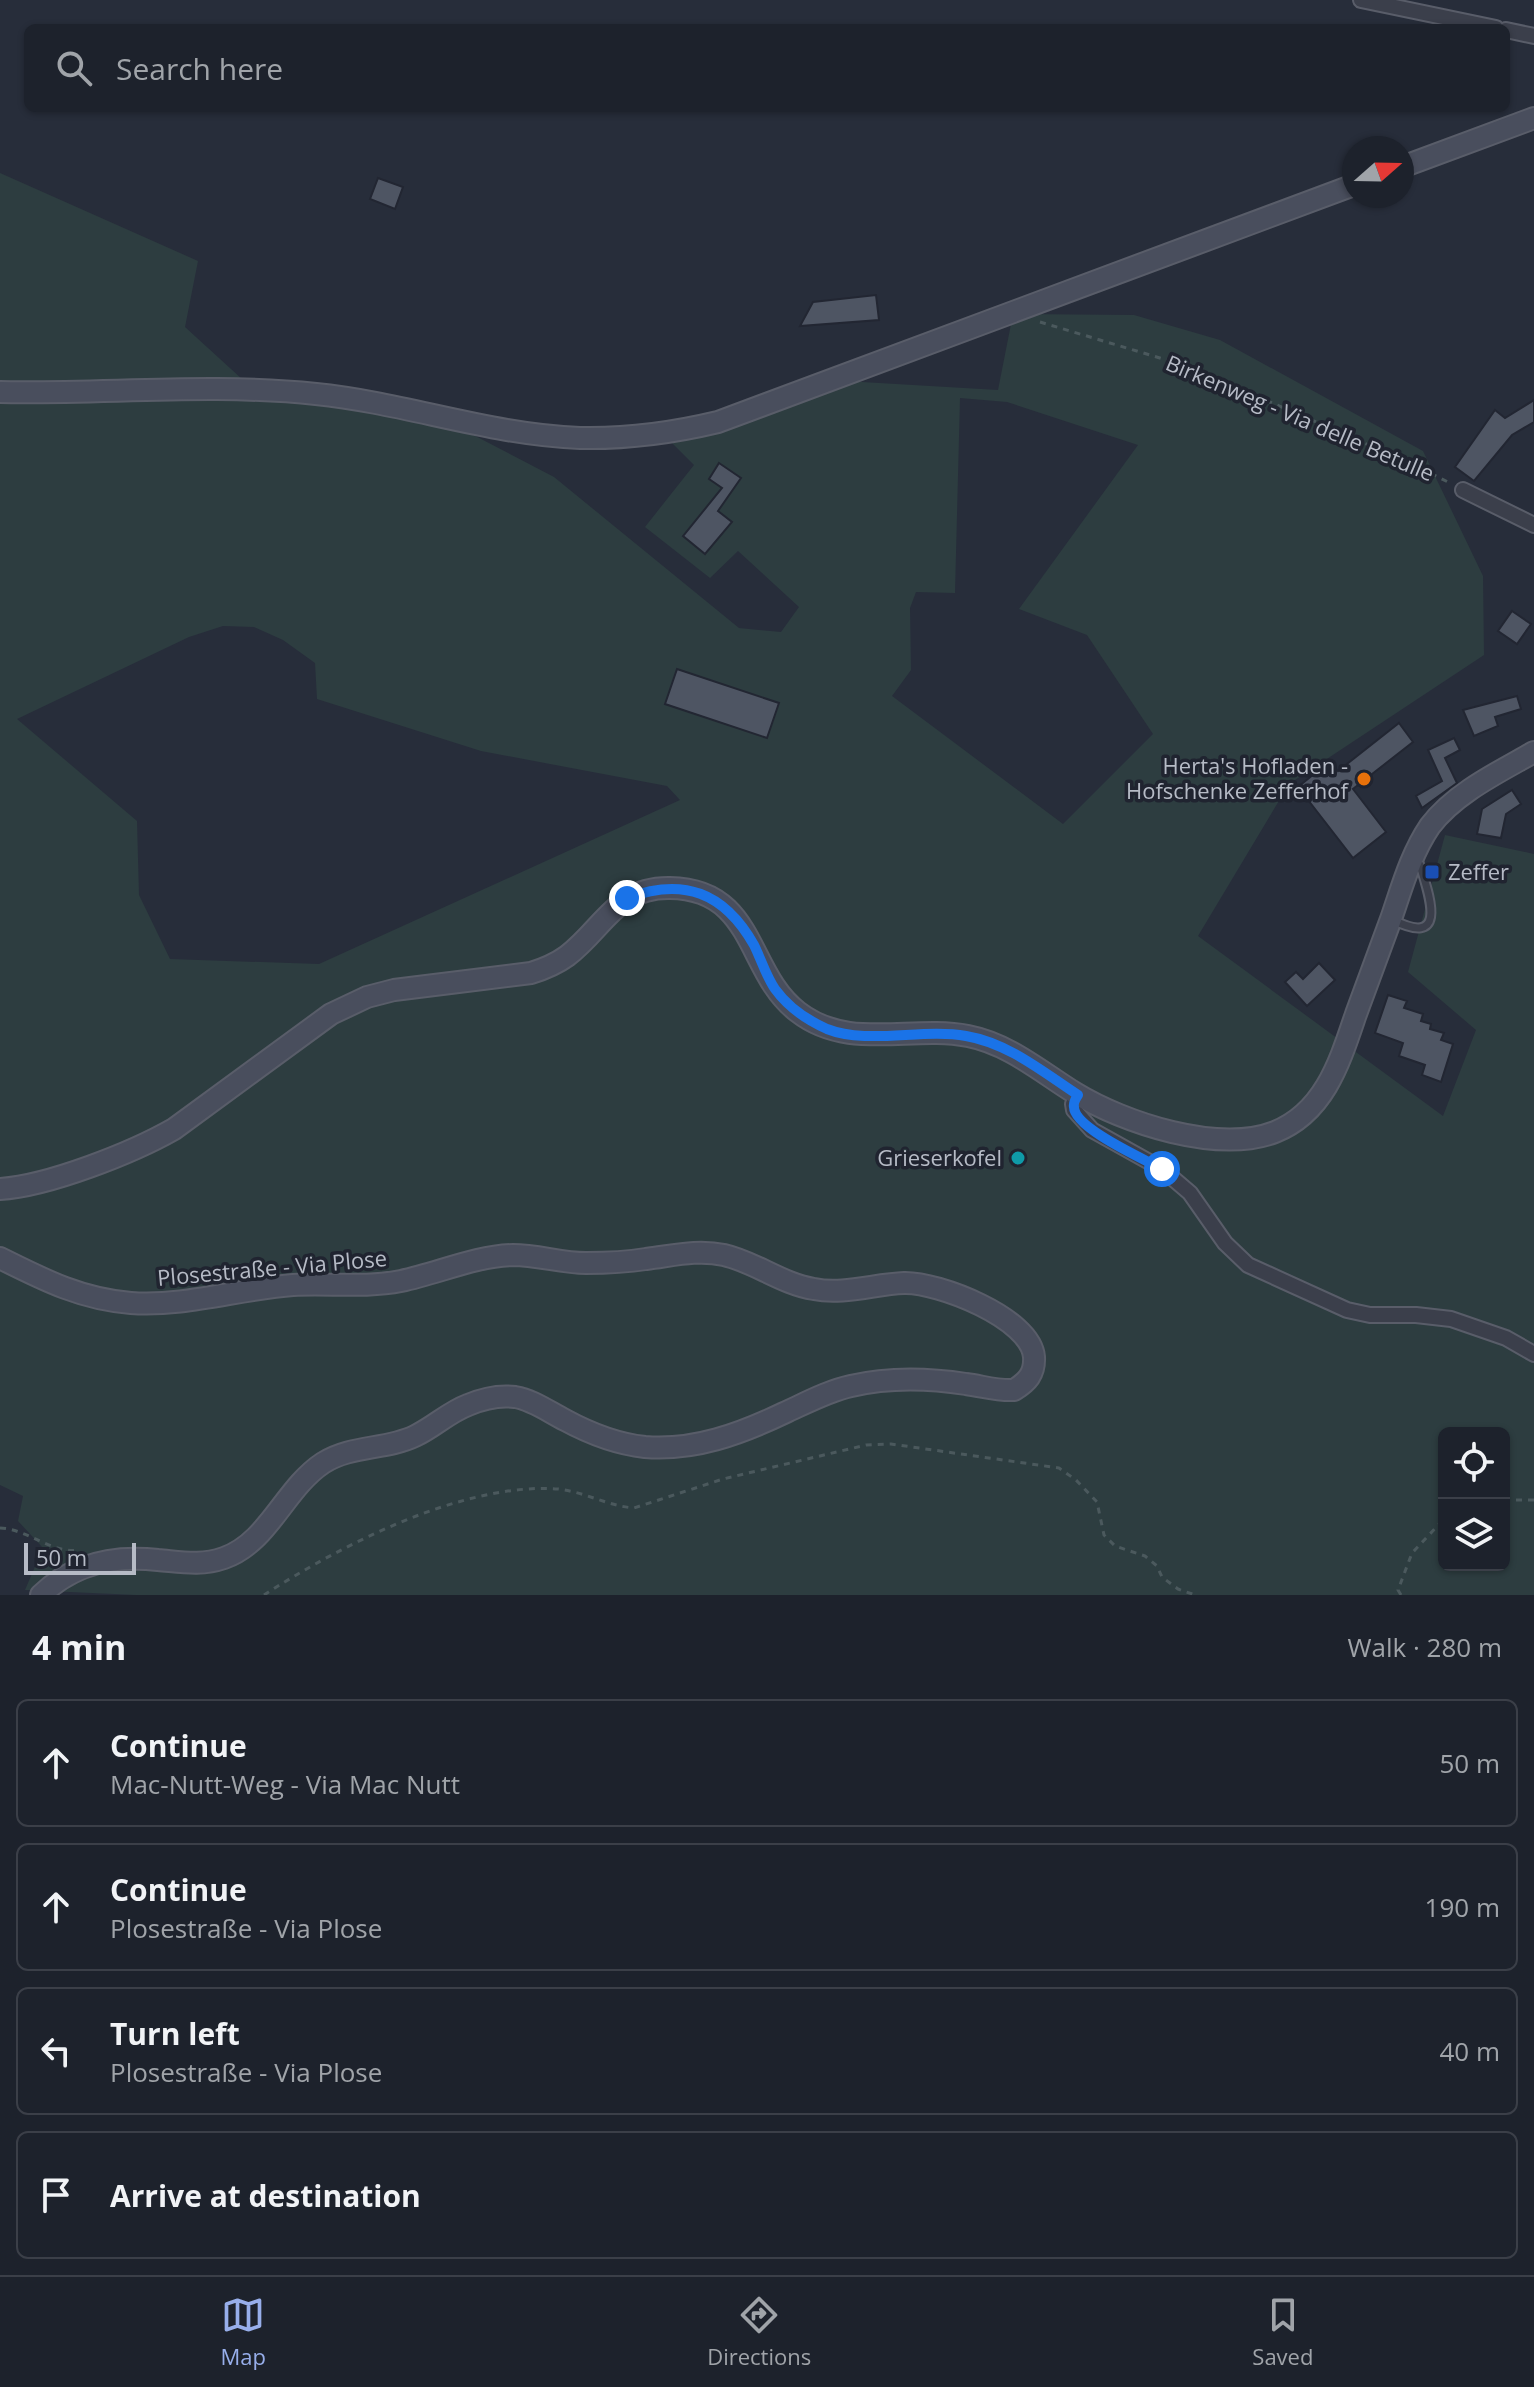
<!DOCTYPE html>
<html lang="en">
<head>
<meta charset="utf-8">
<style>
	:root { --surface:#1d222c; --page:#2a2f38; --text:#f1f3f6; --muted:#a0a4a9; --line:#3b3f48; --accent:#97aeea }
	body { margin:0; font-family:"Open Sans",sans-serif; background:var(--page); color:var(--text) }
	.controls { position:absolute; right:24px; bottom:24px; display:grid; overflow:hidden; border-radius:12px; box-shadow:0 2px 6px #0004 }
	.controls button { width:72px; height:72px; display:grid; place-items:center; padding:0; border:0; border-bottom:2px solid var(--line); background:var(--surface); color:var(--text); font:40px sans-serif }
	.compass { position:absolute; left:1342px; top:136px; width:72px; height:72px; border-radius:50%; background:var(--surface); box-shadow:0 2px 6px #0004; rotate:70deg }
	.scale { position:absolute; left:24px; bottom:20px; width:112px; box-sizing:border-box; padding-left:8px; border:4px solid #b6bbc6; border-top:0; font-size:22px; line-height:28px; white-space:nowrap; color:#b6bbc6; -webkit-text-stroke:6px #202430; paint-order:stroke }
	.stop { position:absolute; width:24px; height:24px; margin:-18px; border:6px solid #1a73e8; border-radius:50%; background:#fff }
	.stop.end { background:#1a73e8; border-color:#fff; box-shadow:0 2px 8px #0008 }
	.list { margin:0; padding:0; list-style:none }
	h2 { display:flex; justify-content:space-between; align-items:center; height:104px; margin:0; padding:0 32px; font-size:34px }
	h2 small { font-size:26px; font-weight:400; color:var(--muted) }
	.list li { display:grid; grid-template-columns:52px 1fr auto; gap:24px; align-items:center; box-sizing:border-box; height:128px; margin:0 16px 16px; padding:0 16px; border:2px solid var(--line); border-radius:12px }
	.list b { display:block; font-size:30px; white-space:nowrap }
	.list p { margin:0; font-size:26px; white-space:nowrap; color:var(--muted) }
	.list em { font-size:26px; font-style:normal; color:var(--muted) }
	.icon { flex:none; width:44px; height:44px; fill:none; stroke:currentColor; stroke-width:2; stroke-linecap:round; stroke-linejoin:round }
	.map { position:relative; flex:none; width:1534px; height:1595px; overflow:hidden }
	.search { position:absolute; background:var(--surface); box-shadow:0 2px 6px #0004; left:24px; right:24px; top:24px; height:88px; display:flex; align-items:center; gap:20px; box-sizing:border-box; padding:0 28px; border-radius:12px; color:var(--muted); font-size:30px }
	.sheet { height:680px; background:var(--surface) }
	nav { display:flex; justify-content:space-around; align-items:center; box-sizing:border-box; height:112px; border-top:2px solid var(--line); background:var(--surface); font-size:22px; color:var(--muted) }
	nav a { display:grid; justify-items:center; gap:4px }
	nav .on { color:var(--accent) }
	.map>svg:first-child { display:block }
	.green { fill:#2d3d40; fill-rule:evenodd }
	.building { fill:#4e5563; stroke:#222632; stroke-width:2 }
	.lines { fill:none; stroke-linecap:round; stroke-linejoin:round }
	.lane-casing { stroke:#595d69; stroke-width:11 }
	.street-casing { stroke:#595d69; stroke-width:18 }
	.secondary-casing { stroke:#595d69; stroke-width:24 }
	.path { stroke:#4b595d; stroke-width:3; stroke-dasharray:6 6; stroke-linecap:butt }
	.lane { stroke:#3b3f4b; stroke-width:7 }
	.street { stroke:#3b3f4b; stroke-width:14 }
	.secondary { stroke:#494e5d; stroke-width:20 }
	.route { stroke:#1a73e8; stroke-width:10 }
	.food-dot { fill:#e8710a; stroke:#202430; stroke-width:3 }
	.transit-dot { fill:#1a4fb4; stroke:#202430; stroke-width:3 }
	.culture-dot { fill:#0f9aa8; stroke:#202430; stroke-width:3 }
	.labels { text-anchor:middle; stroke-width:7; stroke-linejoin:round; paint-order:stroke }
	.street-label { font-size:22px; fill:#b6bbc6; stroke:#202430 }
	.poi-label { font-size:22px; fill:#b6bbc6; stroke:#202430; text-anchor:end }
</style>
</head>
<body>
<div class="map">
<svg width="1534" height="1595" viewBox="0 0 1534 1595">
	<rect width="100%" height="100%" fill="#272d3a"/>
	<!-- green -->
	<path class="green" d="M0 173 198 261 185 327 254 390 431 413 554 477 739 628 781 632 799 607 738 551 710 578 645 527 694 465 672 443 811 379 998 390 1013 314 1134 315 1220 340 1423 451 1483 576 1484 655 1289 784 1198 936 1443 1116 1476 1030 1408 972 1445 835 1534 854V1595H136L25 1590 43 1548 18 1521 23 1496 0 1485ZM960 398 1007 402 1138 445 1019 609 1087 635 1153 734 1063 824 892 696 911 670 910 608 916 592 955 593ZM223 626 254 627 283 640 315 663 317 699 481 751 667 786 680 800 319 964 170 959 139 895 137 821 17 719 189 637ZM1444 1433H1504V1565H1444Z"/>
	<!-- building -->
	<g class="building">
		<polygon points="378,178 403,187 395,209 370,199"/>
		<polygon points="876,295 879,320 800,326 813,302"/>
		<polygon points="1534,400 1534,422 1512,435 1474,481 1455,467 1495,410 1505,418"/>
		<polygon points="719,463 741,478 718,511 732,522 705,554 683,536 722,488 709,479"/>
		<polygon points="1512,611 1531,624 1517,644 1498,631"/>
		<polygon points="677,669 779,703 767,738 665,704"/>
		<polygon points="1517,696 1521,709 1495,717 1498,726 1474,736 1463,710"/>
		<polygon points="1399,723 1413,742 1353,789 1386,832 1353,858 1298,787 1330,761 1338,771"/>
		<polygon points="1454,738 1460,750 1445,758 1457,783 1422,808 1416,796 1442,781 1428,750"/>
		<polygon points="1512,790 1521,804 1506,814 1501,838 1477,834 1482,809"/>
		<polygon points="1319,963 1335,980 1307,1006 1285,982 1296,972 1303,979"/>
		<polygon points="1388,995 1407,1001 1404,1008 1423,1014 1421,1021 1431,1024 1430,1029 1444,1033 1441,1040 1453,1044 1441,1082 1422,1075 1425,1065 1399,1056 1403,1043 1375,1033"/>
	</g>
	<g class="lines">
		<!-- lane casing -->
		<g class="lane-casing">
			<path id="lane" d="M1393 920C1449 948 1429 895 1420 865L1412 861"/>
		</g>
		<!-- street casing -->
		<g class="street-casing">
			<g id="street">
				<polyline points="1361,0 1496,28"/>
				<polyline points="1506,30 1534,36"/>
				<polyline points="1463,490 1534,525"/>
				<polyline points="1078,1095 1073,1104 1074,1110 1092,1130 1162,1169 1190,1193 1225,1243 1248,1265 1347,1310 1370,1315 1416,1315 1451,1319 1506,1338 1534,1354"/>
			</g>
		</g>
		<!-- secondary casing -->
		<g class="secondary-casing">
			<g id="secondary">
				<polyline points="1402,167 1534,118"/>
				<path d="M0 392C105 394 212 383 316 394 405 403 491 435 580 438 628 439 672 433 718 422L1354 185"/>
				<path d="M0 1189C48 1186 132 1153 174 1129L331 1014 367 997 394 990 531 973C544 969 556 964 567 956 604 928 616 887 670 888 756 889 746 973 798 1012 848 1051 911 1025 968 1036 1009 1044 1041 1072 1075 1093 1124 1123 1218 1154 1275 1132 1325 1112 1340 1061 1356 1014 1368 982 1379 951 1391 919 1402 887 1411 854 1430 826 1455 793 1499 772 1534 752"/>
				<path d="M0 1258C44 1280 81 1299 131 1303 184 1307 239 1289 293 1285 329 1283 365 1288 401 1281 439 1273 475 1256 513 1255 538 1255 561 1263 586 1263 605 1263 627 1262 646 1259 672 1256 697 1249 724 1255 755 1262 782 1284 814 1289 843 1295 875 1284 904 1283 938 1282 1031 1318 1034 1357 1035 1374 1027 1382 1014 1390 997 1391 982 1386 966 1384 927 1378 889 1377 851 1386 828 1391 806 1403 784 1413 740 1434 694 1451 645 1447 617 1444 589 1433 565 1420 549 1412 533 1400 515 1397 499 1395 482 1399 468 1405 449 1412 434 1427 415 1436 386 1450 351 1445 323 1463 284 1489 269 1542 224 1558 201 1566 182 1562 158 1560 114 1555 74 1563 41 1595"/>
			</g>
		</g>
		<!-- path -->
		<g class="path">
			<polyline points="1040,322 1190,367 1410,463 1452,484"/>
			<polyline points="1504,1500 1534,1500"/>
			<path d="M0 1528C28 1529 51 1554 79 1550"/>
			<path d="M264 1595C341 1545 464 1482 558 1489 585 1492 608 1506 634 1508L723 1479 866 1445 891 1444 1059 1468 1076 1480 1097 1502 1104 1535 1115 1546 1145 1556 1157 1566 1162 1577 1178 1589 1195 1595"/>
			<polyline points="1401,1595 1398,1590 1412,1553 1444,1519"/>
		</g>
		<!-- lane -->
		<use href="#lane" class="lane"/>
		<!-- street -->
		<use href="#street" class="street"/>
		<!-- secondary -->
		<use href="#secondary" class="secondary"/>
	</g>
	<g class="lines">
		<!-- route -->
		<path class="route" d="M627 898C683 877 724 892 754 945 761 959 766 976 775 989 788 1007 807 1020 827 1029 867 1045 923 1028 966 1036 1008 1043 1043 1072 1078 1095 1076 1098 1073 1103 1074 1107 1074 1128 1144 1159 1162 1169"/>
	</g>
	<!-- markers -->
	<circle class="food-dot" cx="1364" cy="779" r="8"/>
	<rect class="transit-dot" x="1424" y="864" width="16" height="16" rx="4"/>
	<circle class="culture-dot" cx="1018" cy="1158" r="8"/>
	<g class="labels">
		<!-- street labels -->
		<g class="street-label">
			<text transform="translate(1300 418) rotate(23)" y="8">Birkenweg - Via delle Betulle</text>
			<text transform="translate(272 1268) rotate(-5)" y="8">Plosestraße - Via Plose</text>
		</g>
		<!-- poi labels -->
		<g class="poi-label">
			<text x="1348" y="774">Herta's Hofladen -<tspan x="1348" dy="25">Hofschenke Zefferhof</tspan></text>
			<text x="1448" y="880" text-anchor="start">Zeffer</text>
			<text x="1002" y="1166">Grieserkofel</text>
		</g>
	</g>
</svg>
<div class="controls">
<button><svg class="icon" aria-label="locate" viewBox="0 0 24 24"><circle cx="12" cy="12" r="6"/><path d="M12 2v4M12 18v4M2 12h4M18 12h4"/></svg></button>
<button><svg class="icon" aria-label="layers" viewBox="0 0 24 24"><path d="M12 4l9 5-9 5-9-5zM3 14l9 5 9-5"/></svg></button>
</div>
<svg class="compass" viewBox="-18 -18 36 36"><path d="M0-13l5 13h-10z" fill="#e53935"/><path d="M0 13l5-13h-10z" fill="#a0a4a9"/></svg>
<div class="scale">50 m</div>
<div class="stop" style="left:1162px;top:1169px"></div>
<div class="stop end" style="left:627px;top:898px"></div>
<div class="search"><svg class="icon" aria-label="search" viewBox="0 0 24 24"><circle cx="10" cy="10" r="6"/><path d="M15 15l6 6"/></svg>Search here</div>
</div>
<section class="sheet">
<h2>4 min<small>Walk · 280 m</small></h2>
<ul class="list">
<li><svg class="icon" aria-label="ahead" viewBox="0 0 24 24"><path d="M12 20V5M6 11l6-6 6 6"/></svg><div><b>Continue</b><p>Mac-Nutt-Weg - Via Mac Nutt</p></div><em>50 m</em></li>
<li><svg class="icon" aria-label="ahead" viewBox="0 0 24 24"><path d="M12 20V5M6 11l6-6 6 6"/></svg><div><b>Continue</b><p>Plosestraße - Via Plose</p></div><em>190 m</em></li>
<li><svg class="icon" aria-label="left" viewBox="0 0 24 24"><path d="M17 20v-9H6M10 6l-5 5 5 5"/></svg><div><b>Turn left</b><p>Plosestraße - Via Plose</p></div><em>40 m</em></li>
<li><svg class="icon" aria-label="arrive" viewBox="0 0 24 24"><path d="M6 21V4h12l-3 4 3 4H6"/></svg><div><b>Arrive at destination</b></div></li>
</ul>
</section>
<nav>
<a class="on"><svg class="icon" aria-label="map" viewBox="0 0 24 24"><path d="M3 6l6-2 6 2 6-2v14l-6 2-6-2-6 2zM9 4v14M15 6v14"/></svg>Map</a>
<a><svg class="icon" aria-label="directions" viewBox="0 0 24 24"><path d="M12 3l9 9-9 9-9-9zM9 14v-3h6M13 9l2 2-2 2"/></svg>Directions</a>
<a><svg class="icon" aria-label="saved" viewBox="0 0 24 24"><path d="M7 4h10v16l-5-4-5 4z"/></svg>Saved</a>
</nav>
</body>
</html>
